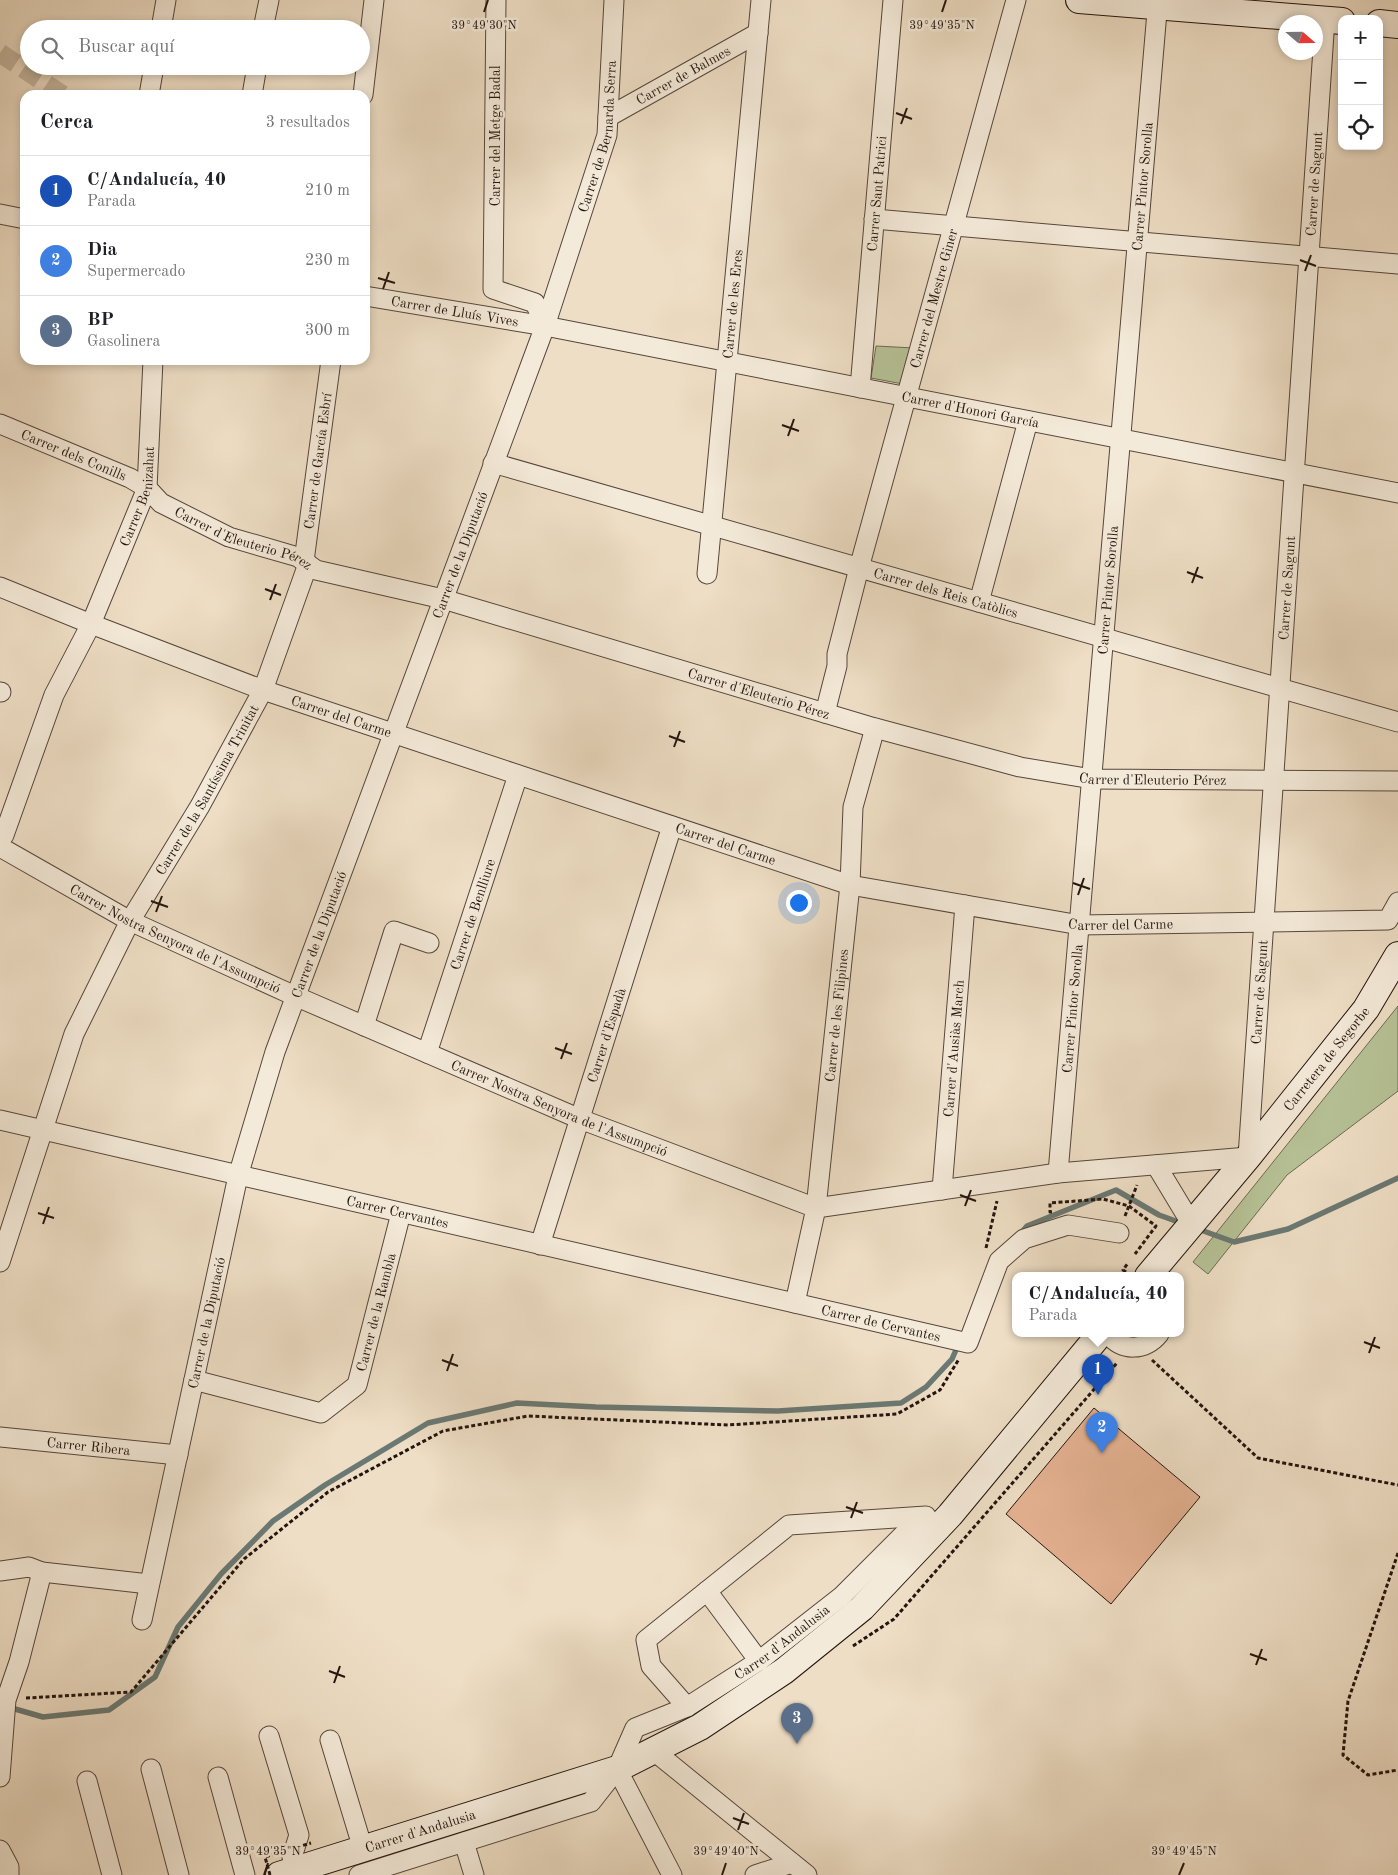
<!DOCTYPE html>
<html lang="es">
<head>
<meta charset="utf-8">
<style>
	:root { --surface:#fff; --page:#f6f6f6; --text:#202124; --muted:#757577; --line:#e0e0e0; --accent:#8f2418 }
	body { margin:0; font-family:"Old Standard TT",serif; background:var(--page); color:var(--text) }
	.controls { position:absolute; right:15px; top:15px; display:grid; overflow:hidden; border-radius:10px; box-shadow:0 2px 8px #0003 }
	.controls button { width:45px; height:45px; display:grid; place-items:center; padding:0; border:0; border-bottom:1px solid var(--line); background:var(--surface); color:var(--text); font:25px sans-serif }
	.compass { position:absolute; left:1278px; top:15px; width:45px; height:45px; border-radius:50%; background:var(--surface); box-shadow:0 2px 8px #0003; rotate:110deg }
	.you { position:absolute; left:798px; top:902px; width:18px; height:18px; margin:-12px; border:4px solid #fff; border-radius:50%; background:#1a73e8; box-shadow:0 0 0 8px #1a73e833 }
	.badge { display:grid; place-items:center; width:32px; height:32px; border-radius:50%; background:var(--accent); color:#fff; font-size:16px; font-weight:700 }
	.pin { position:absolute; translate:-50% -41px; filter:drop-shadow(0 1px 2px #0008) }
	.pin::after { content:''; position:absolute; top:26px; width:18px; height:15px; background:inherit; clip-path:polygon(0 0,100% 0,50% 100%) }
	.popup { position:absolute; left:1012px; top:1272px; width:172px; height:65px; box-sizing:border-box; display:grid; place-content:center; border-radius:10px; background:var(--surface); filter:drop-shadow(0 1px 4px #0005); font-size:16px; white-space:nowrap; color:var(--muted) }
	.popup b { font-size:19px; color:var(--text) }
	.popup::after { content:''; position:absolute; left:50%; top:100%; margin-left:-10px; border:10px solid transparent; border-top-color:var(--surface) }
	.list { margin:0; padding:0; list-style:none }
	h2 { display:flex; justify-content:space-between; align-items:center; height:65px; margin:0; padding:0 20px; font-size:21px }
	h2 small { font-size:16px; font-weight:400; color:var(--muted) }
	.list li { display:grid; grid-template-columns:32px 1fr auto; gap:15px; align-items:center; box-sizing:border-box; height:70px; padding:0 20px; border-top:1px solid var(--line) }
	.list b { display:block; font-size:19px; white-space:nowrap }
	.list p { margin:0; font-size:16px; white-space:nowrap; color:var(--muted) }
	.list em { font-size:16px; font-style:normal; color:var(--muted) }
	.icon { flex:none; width:28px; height:28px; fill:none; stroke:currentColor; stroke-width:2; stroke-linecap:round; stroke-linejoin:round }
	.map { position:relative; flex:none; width:1398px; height:1875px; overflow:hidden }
	.search { position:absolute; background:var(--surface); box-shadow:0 2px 8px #0003; left:20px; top:20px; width:350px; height:55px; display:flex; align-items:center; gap:12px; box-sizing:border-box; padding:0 18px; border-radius:28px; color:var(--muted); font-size:19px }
	.panel { position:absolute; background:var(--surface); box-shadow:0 2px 8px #0003; left:20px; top:90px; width:350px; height:275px; border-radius:15px }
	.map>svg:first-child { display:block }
	.green { fill:#b6c296; stroke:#6c6b52 }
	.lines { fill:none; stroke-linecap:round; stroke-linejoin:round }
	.stream { stroke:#6a7973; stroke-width:5.5 }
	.building { fill:#e5b292; stroke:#23140e }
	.street-tunnel { stroke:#c5b6a0; stroke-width:19; stroke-dasharray:19 9; stroke-linecap:butt }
	.street-casing { stroke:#56463c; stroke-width:21 }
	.secondary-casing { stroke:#23140e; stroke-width:28 }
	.path { stroke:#23140e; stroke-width:3; stroke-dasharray:4 2.5; stroke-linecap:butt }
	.street { stroke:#f4ead9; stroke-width:19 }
	.secondary { stroke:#f4ead9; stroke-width:26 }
	.path-bridge { stroke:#23140e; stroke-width:3; stroke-dasharray:4 2.5; stroke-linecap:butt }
	.ticks { fill:none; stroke:#23140e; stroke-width:2 }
	.labels { text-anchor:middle; stroke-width:5; stroke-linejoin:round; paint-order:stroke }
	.street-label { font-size:14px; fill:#23140e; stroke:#f4ead9 }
	.ticks-label { font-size:12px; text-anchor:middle; fill:#23140e; stroke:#f4ead9; stroke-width:5; stroke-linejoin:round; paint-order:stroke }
</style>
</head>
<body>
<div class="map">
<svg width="1398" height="1875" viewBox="0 0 1398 1875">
	<rect width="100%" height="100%" fill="#eedec5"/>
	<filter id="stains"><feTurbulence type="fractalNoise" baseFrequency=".004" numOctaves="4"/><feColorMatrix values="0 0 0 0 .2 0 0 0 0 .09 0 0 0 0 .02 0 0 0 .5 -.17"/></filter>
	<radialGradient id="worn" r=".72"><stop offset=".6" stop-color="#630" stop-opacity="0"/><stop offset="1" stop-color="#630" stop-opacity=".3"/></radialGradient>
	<!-- green -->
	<g class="green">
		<polygon points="876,346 914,348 903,384 871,378"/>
		<polygon points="1398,1006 1398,1091 1287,1175 1208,1274 1193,1262"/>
	</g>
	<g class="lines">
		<!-- stream -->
		<g class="stream">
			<polyline points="1198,1229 1234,1242 1288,1229 1398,1178"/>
			<polyline points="1020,1234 1027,1226 1116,1190 1159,1215 1184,1224"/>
			<polyline points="8,1707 43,1717 109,1710 155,1677 178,1627 221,1574 273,1521 325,1485 428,1423 517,1403 596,1407 778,1411 901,1403 926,1387 952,1359 959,1343"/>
		</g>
	</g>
	<!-- building -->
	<polygon class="building" points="1094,1408 1200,1497 1111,1604 1006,1514"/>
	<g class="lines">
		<!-- street-tunnel -->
		<polyline class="street-tunnel" points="0,53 63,95"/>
		<!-- street casing -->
		<g class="street-casing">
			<g id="street">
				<polyline points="496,0 493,289 535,303 545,326"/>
				<polyline points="161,29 166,0"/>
				<polyline points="263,29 269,0"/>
				<polyline points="149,95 154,66"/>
				<polyline points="252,95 257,66"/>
				<polyline points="363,95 374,0"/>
				<path id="s1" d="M608 117 758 33"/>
				<polyline points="0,214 25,219"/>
				<polyline points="874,219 1398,264"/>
				<path id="s2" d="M365 296 545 326 1398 493"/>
				<path id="s3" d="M860 388 893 0"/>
				<path id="s4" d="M0 424 130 478 147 488 161 503 229 537 298 557 316 570 443 599 875 728 1020 767 1092 779 1398 781"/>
				<path id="s5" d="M493 463 1398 722"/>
				<path id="s6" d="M304 561 331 360"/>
				<path id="s7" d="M707 574 761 0"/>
				<path id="s8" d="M0 587 91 624 263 690 850 885 1080 925 1388 920 1398 902"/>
				<polyline points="979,602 1028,421"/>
				<polyline points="0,692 1,692"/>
				<path id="s9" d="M825 713 837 666V654L859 568 1016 0"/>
				<path id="s10" d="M0 840 4 835 54 695 91 624 147 488 153 360"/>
				<path id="s11" d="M0 847 130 921 295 996 580 1119 816 1208 1058 1173 1248 1157 1325 19"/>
				<polyline points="364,1026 394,931 429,943"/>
				<path id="s12" d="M427 1053 518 775"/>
				<path id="s13" d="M0 1120 968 1343 999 1261 1024 1239 1068 1225 1119 1233"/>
				<polyline points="1156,1165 1191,1223"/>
				<path id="s14" d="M1058 1173 1158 0"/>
				<path id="s15" d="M942 1190 965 905"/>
				<path id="s16" d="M540 1245 672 826"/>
				<path id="s17" d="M0 1262 74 1034 130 921 200 806 263 690 308 564"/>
				<path id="s18" d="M795 1303 816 1208 850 885 853 807 875 728"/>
				<path d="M1108 1334C1122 1352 1145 1351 1159 1334"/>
				<path id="s19" d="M194 1380 321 1413 357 1385 401 1213"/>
				<path id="s20" d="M0 1437 178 1455"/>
				<polyline points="0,1571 29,1567 42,1572 149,1584"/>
				<polyline points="707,1591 759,1661"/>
				<path id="s21" d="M142 1620 238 1176 275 1052 545 326 607 135 614 0"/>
				<polyline points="687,1707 651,1666 646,1640 789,1525 926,1516"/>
				<polyline points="269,1736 299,1835 292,1857 295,1870"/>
				<polyline points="330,1740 363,1849"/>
				<polyline points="654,1751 807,1875"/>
				<polyline points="151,1769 179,1875"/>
				<polyline points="617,1769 672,1875"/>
				<polyline points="0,1777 6,1700 19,1662 42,1572"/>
				<polyline points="218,1777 245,1875"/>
				<polyline points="87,1781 112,1875"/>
				<polyline points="464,1842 474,1875"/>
				<polyline points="0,1850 9,1867 9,1875"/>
				<path id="s22" d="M359 1875 591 1802 617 1769 635 1728 687 1707 759 1661 842 1596 921 1517"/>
				<polyline points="755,1875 792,1863"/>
			</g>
		</g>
		<!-- secondary casing -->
		<g class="secondary-casing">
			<g id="secondary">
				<polyline points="1079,0 1342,21"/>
				<polyline points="1379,23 1398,25"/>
				<path id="s23" d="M1148 1276 1248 1157 1366 1009 1398 955"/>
				<path id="s24" d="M279 1875 617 1769 700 1727 784 1671 862 1608 950 1515 1100 1334"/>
			</g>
		</g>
		<!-- path -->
		<g class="path">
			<polyline points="1052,1212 1050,1212 1050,1203 1103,1199 1129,1206 1156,1226 1135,1254"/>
			<polyline points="1125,1216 1137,1185"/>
			<polyline points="986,1248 997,1201"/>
			<polyline points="1126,1272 1123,1270 1128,1263"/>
			<polyline points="1152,1360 1258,1458 1398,1485"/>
			<polyline points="1398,1553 1348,1701 1343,1755 1368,1775 1398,1770"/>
			<polyline points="853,1646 894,1619 1117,1363"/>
			<polyline points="26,1698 131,1692 244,1559 328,1492 443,1431 528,1416 728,1425 897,1414 940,1390 959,1359"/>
		</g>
		<!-- street -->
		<use href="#street" class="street"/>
		<!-- secondary -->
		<use href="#secondary" class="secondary"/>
		<!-- path-bridge -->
		<polyline class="path-bridge" points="270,1875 265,1857 311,1843"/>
	</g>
	<!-- ticks -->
	<path class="ticks" d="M484 12 488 0M942 12 946 0M896 113 912 119M901 124 907 108M1300 260 1316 266M1305 271 1311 255M378 278 395 283M383 289 389 272M782 425 799 431M788 436 794 419M1187 572 1203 578M1192 583 1198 567M265 589 281 595M270 600 276 584M669 736 685 742M674 747 680 731M1073 883 1090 889M1078 895 1084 878M151 901 168 907M156 912 162 896M555 1048 572 1054M561 1059 567 1043M960 1195 976 1201M965 1206 971 1190M38 1213 54 1218M43 1224 49 1207M1364 1342 1380 1348M1369 1353 1375 1337M442 1360 458 1366M447 1371 453 1354M846 1507 863 1513M851 1518 857 1502M1250 1654 1267 1660M1256 1665 1262 1649M329 1671 345 1677M334 1683 340 1666M733 1818 749 1824M738 1830 744 1813M264 1875 268 1863M722 1875 726 1863M1179 1875 1184 1863"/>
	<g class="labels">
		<!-- street labels -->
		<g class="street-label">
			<text dy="5" stroke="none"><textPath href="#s1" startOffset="86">Carrer de Balmes</textPath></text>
			<text transform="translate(495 136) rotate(-90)" y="5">Carrer del Metge Badal</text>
			<text dy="5" stroke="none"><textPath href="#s21" startOffset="1556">Carrer de Bernarda Serra</textPath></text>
			<text dy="5" stroke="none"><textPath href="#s11" startOffset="2304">Carrer de Sagunt</textPath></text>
			<text dy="5" stroke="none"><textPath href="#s14" startOffset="990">Carrer Pintor Sorolla</textPath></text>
			<text dy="5" stroke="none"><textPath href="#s3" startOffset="195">Carrer Sant Patrici</textPath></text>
			<text dy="5" stroke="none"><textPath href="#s9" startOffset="429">Carrer del Mestre Giner</textPath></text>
			<text dy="5" stroke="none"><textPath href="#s7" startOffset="271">Carrer de les Eres</textPath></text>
			<text dy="5" stroke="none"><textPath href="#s2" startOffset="91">Carrer de Lluís Vives</textPath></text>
			<text dy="5" stroke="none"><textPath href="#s2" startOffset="616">Carrer d'Honori García</textPath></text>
			<text dy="5" stroke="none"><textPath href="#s4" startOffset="80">Carrer dels Conills</textPath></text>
			<text dy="5" stroke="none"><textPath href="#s6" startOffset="101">Carrer de García Esbrí</textPath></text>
			<text dy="5" stroke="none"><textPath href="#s10" startOffset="372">Carrer Benizahat</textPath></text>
			<text dy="5" stroke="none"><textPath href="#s4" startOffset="271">Carrer d'Eleuterio Pérez</textPath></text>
			<text dy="5" stroke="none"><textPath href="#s21" startOffset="1114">Carrer de la Diputació</textPath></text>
			<text dy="5" stroke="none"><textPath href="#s11" startOffset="1899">Carrer de Sagunt</textPath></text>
			<text dy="5" stroke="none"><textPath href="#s14" startOffset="585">Carrer Pintor Sorolla</textPath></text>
			<text dy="5" stroke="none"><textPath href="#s5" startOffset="471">Carrer dels Reis Catòlics</textPath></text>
			<text dy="5" stroke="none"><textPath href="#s4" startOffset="811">Carrer d'Eleuterio Pérez</textPath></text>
			<text dy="5" stroke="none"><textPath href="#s8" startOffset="365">Carrer del Carme</textPath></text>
			<text dy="5" stroke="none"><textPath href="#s4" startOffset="1216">Carrer d'Eleuterio Pérez</textPath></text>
			<text dy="5" stroke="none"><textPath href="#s17" startOffset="518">Carrer de la Santíssima Trinitat</textPath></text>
			<text dy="5" stroke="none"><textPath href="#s8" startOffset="770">Carrer del Carme</textPath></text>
			<text dy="5" stroke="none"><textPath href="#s12" startOffset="146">Carrer de Benlliure</textPath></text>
			<text dy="5" stroke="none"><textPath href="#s8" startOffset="1175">Carrer del Carme</textPath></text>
			<text dy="5" stroke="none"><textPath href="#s21" startOffset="709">Carrer de la Diputació</textPath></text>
			<text dy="5" stroke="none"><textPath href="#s11" startOffset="198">Carrer Nostra Senyora de l'Assumpció</textPath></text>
			<text dy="5" stroke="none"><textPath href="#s11" startOffset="1494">Carrer de Sagunt</textPath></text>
			<text dy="5" stroke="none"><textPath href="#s14" startOffset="165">Carrer Pintor Sorolla</textPath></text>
			<text dy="5" stroke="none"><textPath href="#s18" startOffset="291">Carrer de les Filipines</textPath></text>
			<text dy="5" stroke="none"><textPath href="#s16" startOffset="220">Carrer d'Espadà</textPath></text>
			<text dy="5" stroke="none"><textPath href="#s15" startOffset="142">Carrer d'Ausiàs March</textPath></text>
			<text dy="5" stroke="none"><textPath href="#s23" startOffset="281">Carretera de Segorbe</textPath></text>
			<text dy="5" stroke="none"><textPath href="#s11" startOffset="618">Carrer Nostra Senyora de l'Assumpció</textPath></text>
			<text dy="5" stroke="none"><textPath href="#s13" startOffset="408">Carrer Cervantes</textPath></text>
			<text dy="5" stroke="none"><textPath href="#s19" startOffset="252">Carrer de la Rambla</textPath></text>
			<text dy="5" stroke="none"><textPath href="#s13" startOffset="904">Carrer de Cervantes</textPath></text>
			<text dy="5" stroke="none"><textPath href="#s21" startOffset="304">Carrer de la Diputació</textPath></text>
			<text dy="5" stroke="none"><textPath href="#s20" startOffset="89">Carrer Ribera</textPath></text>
			<text dy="5" stroke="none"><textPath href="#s22" startOffset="501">Carrer d'Andalusia</textPath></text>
			<text dy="5" stroke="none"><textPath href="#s24" startOffset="148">Carrer d'Andalusia</textPath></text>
		</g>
	</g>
	<g class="ticks-label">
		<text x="484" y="29">39°49'30"N</text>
		<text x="942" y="29">39°49'35"N</text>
		<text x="268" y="1855">39°49'35"N</text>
		<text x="726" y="1855">39°49'40"N</text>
		<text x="1184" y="1855">39°49'45"N</text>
	</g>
	<rect width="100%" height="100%" filter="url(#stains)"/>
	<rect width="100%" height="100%" fill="url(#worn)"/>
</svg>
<div class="controls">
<button>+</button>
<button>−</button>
<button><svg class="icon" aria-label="locate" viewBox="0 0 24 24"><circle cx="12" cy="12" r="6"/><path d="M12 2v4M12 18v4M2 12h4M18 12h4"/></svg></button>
</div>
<svg class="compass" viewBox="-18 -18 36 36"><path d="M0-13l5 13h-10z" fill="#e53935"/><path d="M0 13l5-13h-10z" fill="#757577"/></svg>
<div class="you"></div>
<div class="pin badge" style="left:1098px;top:1395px;background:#1a4fb4">1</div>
<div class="popup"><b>C/Andalucía, 40</b>Parada</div>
<div class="pin badge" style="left:1102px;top:1453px;background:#3f7fe0">2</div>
<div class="pin badge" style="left:797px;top:1744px;background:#5c6f8a">3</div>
<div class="search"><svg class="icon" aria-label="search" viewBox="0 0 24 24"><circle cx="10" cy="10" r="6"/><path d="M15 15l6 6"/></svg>Buscar aquí</div>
<section class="panel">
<h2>Cerca<small>3 resultados</small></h2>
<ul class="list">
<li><span class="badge" style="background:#1a4fb4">1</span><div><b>C/Andalucía, 40</b><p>Parada</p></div><em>210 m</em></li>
<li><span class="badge" style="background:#3f7fe0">2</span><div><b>Dia</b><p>Supermercado</p></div><em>230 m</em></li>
<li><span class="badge" style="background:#5c6f8a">3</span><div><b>BP</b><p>Gasolinera</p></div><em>300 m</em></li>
</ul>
</section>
</div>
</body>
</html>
